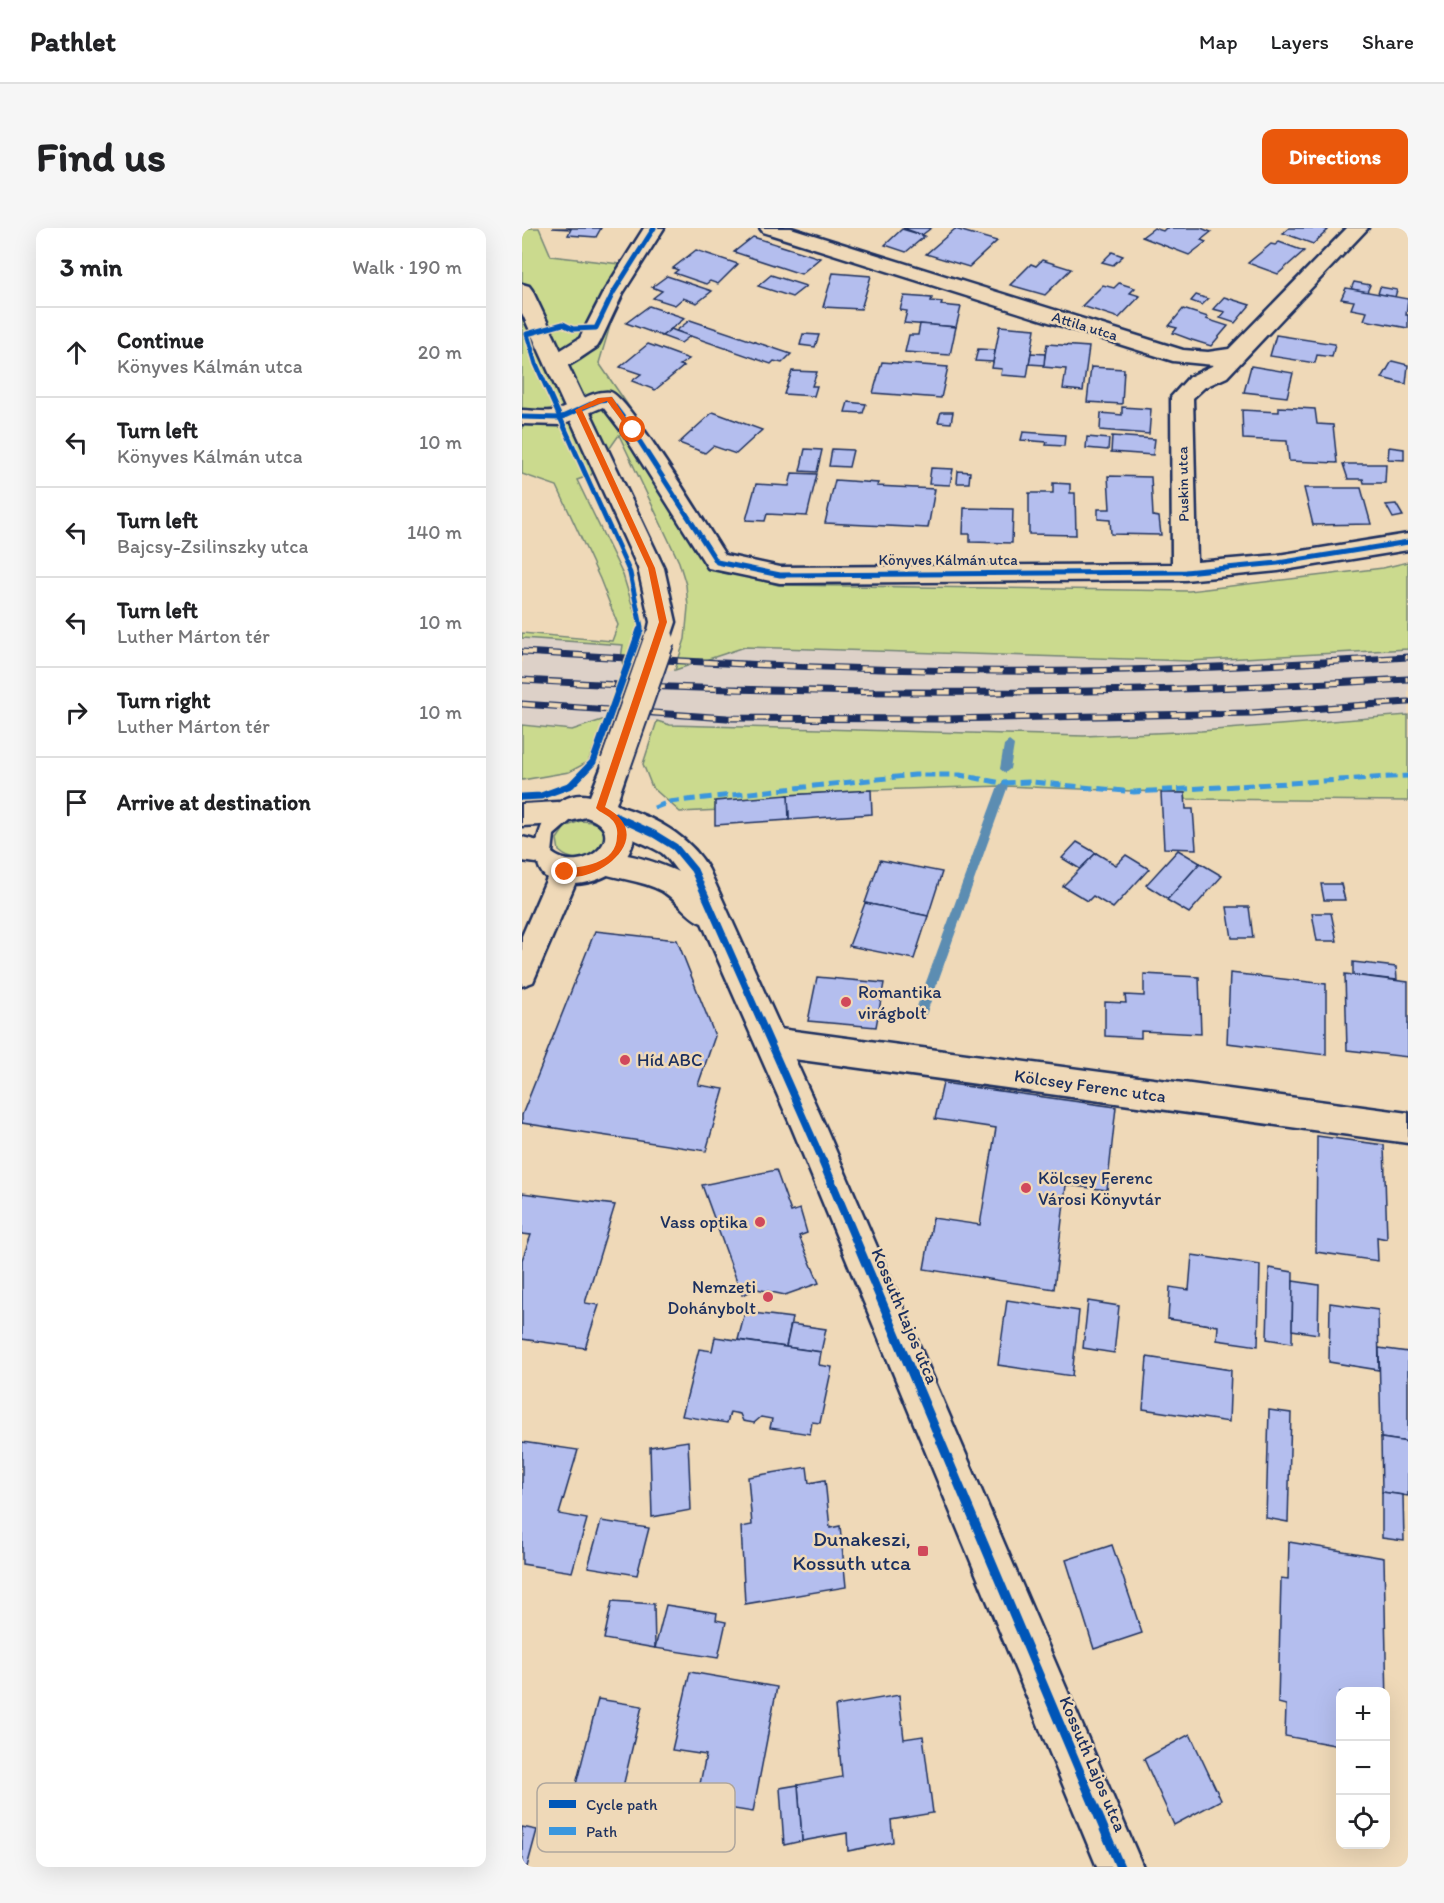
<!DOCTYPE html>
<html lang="en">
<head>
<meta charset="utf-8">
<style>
	:root { --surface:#fff; --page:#f6f6f6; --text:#202124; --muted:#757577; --line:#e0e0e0; --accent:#ea580c }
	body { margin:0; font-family:Itim,sans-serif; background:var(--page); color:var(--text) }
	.controls { position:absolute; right:18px; bottom:18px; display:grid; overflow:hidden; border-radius:12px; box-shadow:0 6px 24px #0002 }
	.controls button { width:54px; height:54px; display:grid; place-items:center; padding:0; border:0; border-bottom:2px solid var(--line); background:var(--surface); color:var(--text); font:30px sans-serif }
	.stop { position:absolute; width:18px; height:18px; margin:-14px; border:4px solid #ea580c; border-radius:50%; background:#fff }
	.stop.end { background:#ea580c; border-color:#fff; box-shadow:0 2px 6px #0008 }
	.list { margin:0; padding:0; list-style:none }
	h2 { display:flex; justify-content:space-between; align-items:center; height:78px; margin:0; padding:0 24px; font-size:26px }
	h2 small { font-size:20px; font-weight:400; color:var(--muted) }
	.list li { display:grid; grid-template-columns:39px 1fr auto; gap:18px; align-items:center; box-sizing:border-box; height:90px; padding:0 24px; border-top:2px solid var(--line) }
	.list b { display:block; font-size:22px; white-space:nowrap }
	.list p { margin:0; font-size:20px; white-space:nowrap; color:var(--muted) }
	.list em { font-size:20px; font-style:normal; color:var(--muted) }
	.icon { flex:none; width:33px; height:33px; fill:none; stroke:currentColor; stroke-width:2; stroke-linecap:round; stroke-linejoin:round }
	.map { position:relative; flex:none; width:886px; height:1639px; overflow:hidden; border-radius:12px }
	header { display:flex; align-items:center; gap:36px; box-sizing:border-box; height:84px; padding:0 30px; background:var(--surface); border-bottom:2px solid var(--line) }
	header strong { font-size:28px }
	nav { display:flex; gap:33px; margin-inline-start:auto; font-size:21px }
	.intro { display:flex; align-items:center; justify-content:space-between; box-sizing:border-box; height:144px; padding:0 36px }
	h1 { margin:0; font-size:42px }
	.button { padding:15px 27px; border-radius:12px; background:var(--accent); color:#fff; font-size:21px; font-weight:700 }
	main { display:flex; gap:36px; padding:0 36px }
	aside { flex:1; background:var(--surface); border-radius:12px; box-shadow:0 6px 24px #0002 }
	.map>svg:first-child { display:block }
	.built { fill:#ddd1c8 }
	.green { fill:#cbda8e; stroke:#738476; stroke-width:1.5 }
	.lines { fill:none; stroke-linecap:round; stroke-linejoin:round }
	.stream { fill:#5c8db2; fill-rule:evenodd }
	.building { fill:#b4beee; stroke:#1b2f5e; stroke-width:1.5 }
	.minor-casing { stroke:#1b2f5e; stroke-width:5 }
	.tertiary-casing { stroke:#1b2f5e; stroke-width:5 }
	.secondary-casing { stroke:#1b2f5e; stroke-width:5 }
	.minor { fill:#efd9b8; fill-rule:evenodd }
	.tertiary { fill:#efd9b8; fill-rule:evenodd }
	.secondary { fill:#efd9b8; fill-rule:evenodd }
	.rail-casing { stroke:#1b2f5e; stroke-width:7 }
	.rail { stroke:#efd9b8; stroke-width:4.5; stroke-dasharray:13; stroke-linecap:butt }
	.secondary-bridge-casing { stroke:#1b2f5e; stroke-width:34; stroke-linecap:butt }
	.secondary-bridge { stroke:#efd9b8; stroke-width:30 }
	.quiet { stroke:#3a97de; stroke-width:5; stroke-dasharray:11 5; stroke-linecap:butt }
	.cycleway-far2-casing { stroke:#efd9b8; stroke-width:8 }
	.cycleway-far1-casing { stroke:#efd9b8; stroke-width:10 }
	.cycleway-casing { stroke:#efd9b8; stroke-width:13 }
	.cycleway-far2 { stroke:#0057b8; stroke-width:5 }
	.cycleway-far1 { stroke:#0057b8; stroke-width:7 }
	.cycleway { stroke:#0057b8; stroke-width:9 }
	.route { fill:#ea580c }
	.poi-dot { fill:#d1495b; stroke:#efd9b8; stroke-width:2 }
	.labels { text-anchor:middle; stroke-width:5; stroke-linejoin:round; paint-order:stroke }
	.far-street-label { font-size:15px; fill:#1b2f5e; stroke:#efd9b8 }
	.poi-label { font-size:18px; fill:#1b2f5e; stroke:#efd9b8; text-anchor:start }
	.street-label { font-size:18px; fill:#1b2f5e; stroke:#efd9b8 }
	.near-poi-label { font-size:21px; fill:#1b2f5e; stroke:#efd9b8; text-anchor:end }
	.key { fill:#efd9b8; stroke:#afa69d; stroke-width:1.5 }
	.key-label { font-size:16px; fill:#1b2f5e }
</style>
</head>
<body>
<header>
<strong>Pathlet</strong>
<nav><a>Map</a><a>Layers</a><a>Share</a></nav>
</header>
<div class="intro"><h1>Find us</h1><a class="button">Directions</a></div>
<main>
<aside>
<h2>3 min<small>Walk · 190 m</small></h2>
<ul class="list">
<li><svg class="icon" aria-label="ahead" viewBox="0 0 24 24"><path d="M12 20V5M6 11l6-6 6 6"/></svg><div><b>Continue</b><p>Könyves Kálmán utca</p></div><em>20 m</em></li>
<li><svg class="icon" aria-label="left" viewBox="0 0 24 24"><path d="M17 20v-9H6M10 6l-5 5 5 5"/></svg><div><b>Turn left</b><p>Könyves Kálmán utca</p></div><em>10 m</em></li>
<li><svg class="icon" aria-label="left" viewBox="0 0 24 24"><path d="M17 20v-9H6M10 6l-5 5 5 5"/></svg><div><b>Turn left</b><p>Bajcsy-Zsilinszky utca</p></div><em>140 m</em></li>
<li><svg class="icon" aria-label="left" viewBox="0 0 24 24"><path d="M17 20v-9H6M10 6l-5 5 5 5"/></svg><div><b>Turn left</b><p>Luther Márton tér</p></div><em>10 m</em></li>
<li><svg class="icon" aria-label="right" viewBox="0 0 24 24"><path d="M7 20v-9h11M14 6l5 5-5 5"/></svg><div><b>Turn right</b><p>Luther Márton tér</p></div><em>10 m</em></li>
<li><svg class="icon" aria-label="arrive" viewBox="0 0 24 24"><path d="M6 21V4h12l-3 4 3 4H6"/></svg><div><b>Arrive at destination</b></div></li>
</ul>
</aside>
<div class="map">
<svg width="886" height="1639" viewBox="0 0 886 1639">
	<rect width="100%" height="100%" fill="#efd9b8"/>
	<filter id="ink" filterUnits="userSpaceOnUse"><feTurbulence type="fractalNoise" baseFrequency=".0167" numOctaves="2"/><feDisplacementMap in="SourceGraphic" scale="12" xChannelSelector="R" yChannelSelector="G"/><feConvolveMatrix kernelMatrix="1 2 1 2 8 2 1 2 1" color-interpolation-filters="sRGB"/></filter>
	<g filter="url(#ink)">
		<!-- built -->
		<polygon class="built" points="0,410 101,417 99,430 103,440 152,442 223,419 668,433 886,421 886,487 679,503 562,508 148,497 135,493 83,491 50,502 0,497"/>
		<!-- green -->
		<g class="green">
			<polygon points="0,0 17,0 29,28 106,37 77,135 114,189 99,206 104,206 190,339 256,357 667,363 861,340 886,334 886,421 668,433 223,419 153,442 163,411 166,379 164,357 157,334 97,207 69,247 55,252 101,347 117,399 102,440 99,430 101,417 0,410 0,405 90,413 96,397 78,351 35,258 0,246"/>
			<polygon points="886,487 886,573 664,571 663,565 481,558 349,562 266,567 199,582 158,584 130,559 121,536 135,493 148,497 562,508 679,503"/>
			<polygon points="83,491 66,534 47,544 0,552 0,497 50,502"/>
			<path d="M58 593C110 593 69 652 37 623L35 611 43 599Z"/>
		</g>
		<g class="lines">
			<!-- stream -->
			<g class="stream">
				<polygon points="487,513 492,517 488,541 483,545 478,541 482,517"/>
				<polygon points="481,554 486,558 405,784 403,788 395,788 393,784 476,558"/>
			</g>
		</g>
		<!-- building -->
		<g class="building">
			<polygon points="30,0 79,0 74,9 46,7 49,1"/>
			<polygon points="381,0 409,0 400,7"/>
			<polygon points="632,0 641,3 644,0 679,0 689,4 679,12 684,14 667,27 620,9"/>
			<polygon points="767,0 800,0 806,2 791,16 761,5"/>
			<polygon points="380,1 400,7 403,8 384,24 363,17"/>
			<polygon points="433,1 475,13 447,39 404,26"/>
			<polygon points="231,9 298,30 279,46 212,24"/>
			<polygon points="757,14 782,23 756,46 726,35 749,16 753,17"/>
			<polygon points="174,22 216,36 196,56 188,53 184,56 152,45 156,42 151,40"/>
			<polygon points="590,24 601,28 591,37 580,34"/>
			<polygon points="520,32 549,41 523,67 488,57 509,36 514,38"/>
			<polygon points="311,45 349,48 339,81 301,79"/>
			<polygon points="249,47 284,58 270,69 236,58"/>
			<polygon points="145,48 190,63 175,75 161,70 153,77 131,70 140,63 130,59"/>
			<polygon points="832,54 848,57 845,64 829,61"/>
			<polygon points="597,55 613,60 608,65 618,68 597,90 560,78 581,57 592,60"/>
			<polygon points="858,59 875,62 873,69 856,66"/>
			<polygon points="824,60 886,71 884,87 886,87 886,100 842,92 845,84 829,81 832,73 819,71"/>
			<polygon points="674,67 686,71 680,77 669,73"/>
			<polygon points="382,68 410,70 409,73 420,74 419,77 439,79 434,99 382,95 385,83 378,82"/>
			<polygon points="702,69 728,77 713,95 698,90 703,84 691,81"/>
			<polygon points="127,78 163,90 140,108 104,95"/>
			<polygon points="661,81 686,89 684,91 706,98 689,118 670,112 651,105 655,100 647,98"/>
			<polygon points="168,92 269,126 260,135 252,133 249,136 154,103"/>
			<polygon points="398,96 434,99 428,127 383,124 387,107 396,107"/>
			<polygon points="478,98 513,101 505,149 479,147 480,141 470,140"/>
			<polygon points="149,101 154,103 168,108 159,115 140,108"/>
			<polygon points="281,106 297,107 293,119 278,117"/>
			<polygon points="754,107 813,116 810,129 795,127 793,135 748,128"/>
			<polygon points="126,116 167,131 158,137 162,138 133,162 110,153 119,146 98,139"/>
			<polygon points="525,116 567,119 561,163 541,161 544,141 521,139"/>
			<polygon points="456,121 473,122 471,134 453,133"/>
			<polygon points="509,125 523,126 522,137 507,136"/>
			<polygon points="870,133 886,137 884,156 860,150"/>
			<polygon points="360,134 426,139 419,170 351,165"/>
			<polygon points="729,138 771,145 765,169 722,164"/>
			<polygon points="569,139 602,141 600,176 565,174"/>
			<polygon points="270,143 295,144 290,158 295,158 292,168 262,166"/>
			<polygon points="326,174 344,176 341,185 323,184"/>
			<polygon points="600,179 629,181 627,206 578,202 579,185 600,187"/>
			<polygon points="757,179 793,181 795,196 811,197 815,235 767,233 765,213 721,211 720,182 757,184"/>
			<polygon points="191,184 240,202 214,226 191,218 183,225 157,215"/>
			<polygon points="419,184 431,184 429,195 416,194"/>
			<polygon points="501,204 543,207 542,218 524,217 525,214 499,212"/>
			<polygon points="590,208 633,211 631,227 589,224"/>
			<polygon points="565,209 587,211 586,222 564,220"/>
			<polygon points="867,219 882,221 882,232 866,231"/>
			<polygon points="283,221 300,222 295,244 278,243"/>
			<polygon points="310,221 331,222 327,239 307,238"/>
			<polygon points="821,236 864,236 863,255 842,255 841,251 826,251"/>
			<polygon points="409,240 431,241 428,257 407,256"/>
			<polygon points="436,243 448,244 447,255 435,255"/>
			<polygon points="270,245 295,246 285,288 245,286 243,293 224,292 234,256 267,258"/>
			<polygon points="586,248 629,249 631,288 637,289 639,307 589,306 588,292 576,291 576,281 588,281"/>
			<polygon points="313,252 356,255 355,258 413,261 406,300 303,295"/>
			<polygon points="531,255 548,256 548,265 553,265 554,307 507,306 507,265 531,265"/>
			<polygon points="782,260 839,260 849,296 791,297"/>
			<polygon points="874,276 881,288 871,290 864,277"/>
			<polygon points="442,280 491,281 490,315 448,314 448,306 441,306"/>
			<polygon points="349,562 350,586 267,592 266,567"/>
			<polygon points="639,565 663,565 664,581 671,581 674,621 642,620"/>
			<polygon points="266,567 267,592 193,597 193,573"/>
			<polygon points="555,614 574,625 558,641 540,630"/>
			<polygon points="656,622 678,635 646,671 624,657"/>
			<polygon points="574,625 594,637 604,627 627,641 591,680 571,668 566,673 541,658"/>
			<polygon points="358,632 420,644 406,688 343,675"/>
			<polygon points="678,635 700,648 667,685 645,672"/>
			<polygon points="799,656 819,656 823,672 802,672"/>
			<polygon points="343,675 406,688 392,731 327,718"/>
			<polygon points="705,679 727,679 731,710 710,710"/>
			<polygon points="790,685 809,685 815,713 795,713"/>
			<polygon points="73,703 155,712 193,808 176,857 202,861 184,923 0,895 0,887"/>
			<polygon points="831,734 874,739 875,752 831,747"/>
			<polygon points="708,745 804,756 804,827 705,815"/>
			<polygon points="622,746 677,749 679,806 619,803 619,810 583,808 583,774 604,775 603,767 622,768"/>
			<polygon points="823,746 886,754 886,829 825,822"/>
			<polygon points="295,749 362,755 354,799 286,793"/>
			<polygon points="421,855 594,879 585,962 544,957 532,1061 402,1041 411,990 458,997 474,900 413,891"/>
			<polygon points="795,908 862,917 865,1011 855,1009 856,1033 794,1024"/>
			<polygon points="254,942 269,984 278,981 285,1005 277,1008 297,1055 263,1067 235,1061 220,1067 180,957"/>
			<polygon points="0,965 93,977 63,1075 77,1077 63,1120 0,1111 0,1032 9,1007 0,1006"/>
			<polygon points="670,1027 738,1037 736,1118 695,1112 696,1098 646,1091 648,1059 667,1062"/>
			<polygon points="747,1040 771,1044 770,1115 745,1111"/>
			<polygon points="771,1053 797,1057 796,1106 770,1102"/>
			<polygon points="485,1072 557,1083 550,1148 476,1137"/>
			<polygon points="566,1073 597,1078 592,1125 561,1120"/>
			<polygon points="808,1075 856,1082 857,1142 807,1134"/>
			<polygon points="223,1084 270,1090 264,1119 216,1112"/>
			<polygon points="269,1096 304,1101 299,1124 264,1119"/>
			<polygon points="193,1109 299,1124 297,1137 310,1139 298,1195 290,1194 288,1206 248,1200 250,1191 239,1189 232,1195 221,1193 218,1186 208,1184 205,1195 160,1188 177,1121 190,1123"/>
			<polygon points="857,1120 886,1124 886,1214 859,1210"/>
			<polygon points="625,1129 709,1142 707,1194 621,1181"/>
			<polygon points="747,1182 769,1185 766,1294 744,1290"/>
			<polygon points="859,1210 886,1214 886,1268 860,1264"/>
			<polygon points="166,1213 169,1282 130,1289 128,1219"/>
			<polygon points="0,1214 56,1222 37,1286 65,1291 50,1344 0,1336"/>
			<polygon points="285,1239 287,1255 303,1252 308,1300 318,1298 324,1359 223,1376 219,1299 230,1297 226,1249"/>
			<polygon points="860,1264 881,1267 882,1313 860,1310"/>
			<polygon points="79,1293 127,1300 115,1347 66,1339"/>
			<polygon points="767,1314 862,1330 866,1526 864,1526 864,1464 818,1464 818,1518 763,1508 764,1477 756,1475 759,1350 766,1351"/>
			<polygon points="590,1317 620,1405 572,1421 544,1332"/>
			<polygon points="90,1373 132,1376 133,1420 82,1411"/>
			<polygon points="144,1377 195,1385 194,1392 204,1394 196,1430 133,1420"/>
			<polygon points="168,1444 255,1459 231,1584 174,1575 184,1527 150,1522"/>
			<polygon points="377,1467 382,1511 401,1508 411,1585 369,1592 371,1614 326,1623 325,1605 280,1613 276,1557 320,1549 313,1478"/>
			<polygon points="76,1471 120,1478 97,1576 51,1568"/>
			<polygon points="668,1506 699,1572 652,1597 622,1531"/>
			<polygon points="276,1557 280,1613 262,1617 258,1560"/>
			<polygon points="0,1599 15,1602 5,1639 0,1639"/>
		</g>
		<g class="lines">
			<!-- minor casing -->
			<g class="minor-casing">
				<g id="minor">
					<path d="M122 0H142L101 65 78 114 75 119C60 128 44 144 26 140L23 135 26 130 58 110 81 65Z"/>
					<path d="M238 0H269L661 122 686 124 707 121 825 0H846L705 149 683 159 671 170 675 334 756 327 886 306V322L756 343 663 352 258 355 186 340 101 205 81 179 38 197 0 196V182C11 182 26 185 36 182 53 177 69 162 88 164 105 166 189 305 203 327L258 339 650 336 649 169 667 149 692 137 651 133 241 4Z"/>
					<polygon points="250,800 886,885 886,915 250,828 238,824 234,814 238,804"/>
				</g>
			</g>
			<!-- tertiary casing -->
			<g class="tertiary-casing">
				<g id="tertiary">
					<polygon points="36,574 46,577 51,585 46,593 36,596 0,598 0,576"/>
					<path d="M93 577C130 588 168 607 187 642L304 900 621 1639H575L270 900 180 695C167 691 154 671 140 663 119 652 95 651 72 643L68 635 72 627C94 620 135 634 156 644 151 638 146 630 140 625 123 614 87 604 78 588L83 580Z"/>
					<polygon points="0,609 25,615 29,623 25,631 14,635 0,633"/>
				</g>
			</g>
			<!-- secondary casing -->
			<g class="secondary-casing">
				<g id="secondary">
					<polygon points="0,56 7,58 10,62 142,340 154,394 146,418 137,421 128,418 124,412 128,394 116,340 0,85"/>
					<path d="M94 524 104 528 108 535 94 576C123 591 114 624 93 642 82 651 67 655 53 656L11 754 0 758V708L25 650C0 631 22 558 68 568L84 528ZM64 589C111 604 61 650 30 625L32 607 48 593Z"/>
				</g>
			</g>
			<!-- minor -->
			<use href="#minor" class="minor"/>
			<!-- tertiary -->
			<use href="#tertiary" class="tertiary"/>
			<!-- secondary -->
			<use href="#secondary" class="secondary"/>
			<!-- rail casing -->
			<g class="rail-casing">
				<g id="rail">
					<path d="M0 424C185 435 371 445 556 443 666 441 776 436 886 429"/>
					<path d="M0 452C296 469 590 468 886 451"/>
					<polyline points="0,476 205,490 420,491 730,485 886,474"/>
				</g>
			</g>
			<!-- rail -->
			<use href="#rail" class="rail"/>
			<!-- secondary-bridge casing -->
			<g class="secondary-bridge-casing">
				<polyline id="secondary-bridge" points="94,535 137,412"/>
			</g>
			<!-- secondary-bridge -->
			<use href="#secondary-bridge" class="secondary-bridge"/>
			<!-- quiet -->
			<polyline class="quiet" points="132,580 147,574 393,547 438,547 480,555 510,554 612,564 886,548"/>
			<!-- cycleway-far2 casing -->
			<g class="cycleway-far2-casing">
				<g id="cycleway-far2">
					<polyline points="0,189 38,190 78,172 87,171 111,203 195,334 258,347 663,344 756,335 886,314"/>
					<polyline points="117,403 119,399 108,345 14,136 5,106 41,96 51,101 74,100 91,65 132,0"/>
				</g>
			</g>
			<!-- cycleway-far1 casing -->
			<g class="cycleway-far1-casing">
				<g id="cycleway-far1">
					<polyline points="0,569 19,568 49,557 71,534 118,402"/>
					<polyline points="93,588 132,606 153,619 172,642 302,936"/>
				</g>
			</g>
			<!-- cycleway casing -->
			<g class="cycleway-casing">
				<polyline id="cycleway" points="301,934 598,1639"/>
			</g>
			<!-- cycleway-far2 -->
			<use href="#cycleway-far2" class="cycleway-far2"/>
			<!-- cycleway-far1 -->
			<use href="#cycleway-far1" class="cycleway-far1"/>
			<!-- cycleway -->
			<use href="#cycleway" class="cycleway"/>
		</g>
	</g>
	<!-- route -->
	<path class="route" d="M90 169 113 204H108L85 173 60 182 133 340 145 394 83 579C144 612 59 665 38 644L40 642C59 638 95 637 95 608 96 602 94 595 89 591 85 586 78 585 74 580L137 394 126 340 53 182 76 170Z"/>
	<!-- markers -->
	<g class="poi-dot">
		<circle cx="324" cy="774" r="6"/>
		<circle cx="103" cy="832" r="6"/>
		<circle cx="504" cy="960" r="6"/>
		<circle cx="238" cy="994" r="6"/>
		<circle cx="246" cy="1069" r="6"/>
		<rect x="395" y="1317" width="12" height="12" rx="3"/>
	</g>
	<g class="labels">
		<!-- far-street labels -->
		<g class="far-street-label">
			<text transform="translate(563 98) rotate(17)" y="5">Attila utca</text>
			<text transform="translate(661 256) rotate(-91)" y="5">Puskin utca</text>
			<text x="426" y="337">Könyves Kálmán utca</text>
		</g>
		<!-- poi labels -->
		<g class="poi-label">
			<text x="336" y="770">Romantika<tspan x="336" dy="21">virágbolt</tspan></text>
			<text x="115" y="838">Híd ABC</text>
			<text x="516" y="956">Kölcsey Ferenc<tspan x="516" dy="21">Városi Könyvtár</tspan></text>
			<text x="226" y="1000" text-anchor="end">Vass optika</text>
			<text x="234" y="1065" text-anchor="end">Nemzeti<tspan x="234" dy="21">Dohánybolt</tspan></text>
		</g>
		<!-- street labels -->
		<g class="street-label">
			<text transform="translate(568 858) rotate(8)" y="6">Kölcsey Ferenc utca</text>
			<text transform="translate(383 1088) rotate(67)" y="6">Kossuth Lajos utca</text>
			<text transform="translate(571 1536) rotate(67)" y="6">Kossuth Lajos utca</text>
		</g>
		<!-- near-poi labels -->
		<g class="near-poi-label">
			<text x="389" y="1318">Dunakeszi,<tspan x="389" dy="24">Kossuth utca</tspan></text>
		</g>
	</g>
	<!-- legend -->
	<rect x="15" y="1555" width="198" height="69" rx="9" class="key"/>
	<rect x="27" y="1572" width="27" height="8" fill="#0057b8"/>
	<rect x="27" y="1599" width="27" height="8" fill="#3a97de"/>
	<g class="key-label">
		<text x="64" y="1582">Cycle path</text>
		<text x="64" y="1609">Path</text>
	</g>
</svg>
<div class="controls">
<button>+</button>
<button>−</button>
<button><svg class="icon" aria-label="locate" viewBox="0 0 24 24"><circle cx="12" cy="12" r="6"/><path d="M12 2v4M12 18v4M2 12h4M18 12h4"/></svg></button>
</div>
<div class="stop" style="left:111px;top:202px"></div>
<div class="stop end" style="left:43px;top:644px"></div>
</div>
</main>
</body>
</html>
